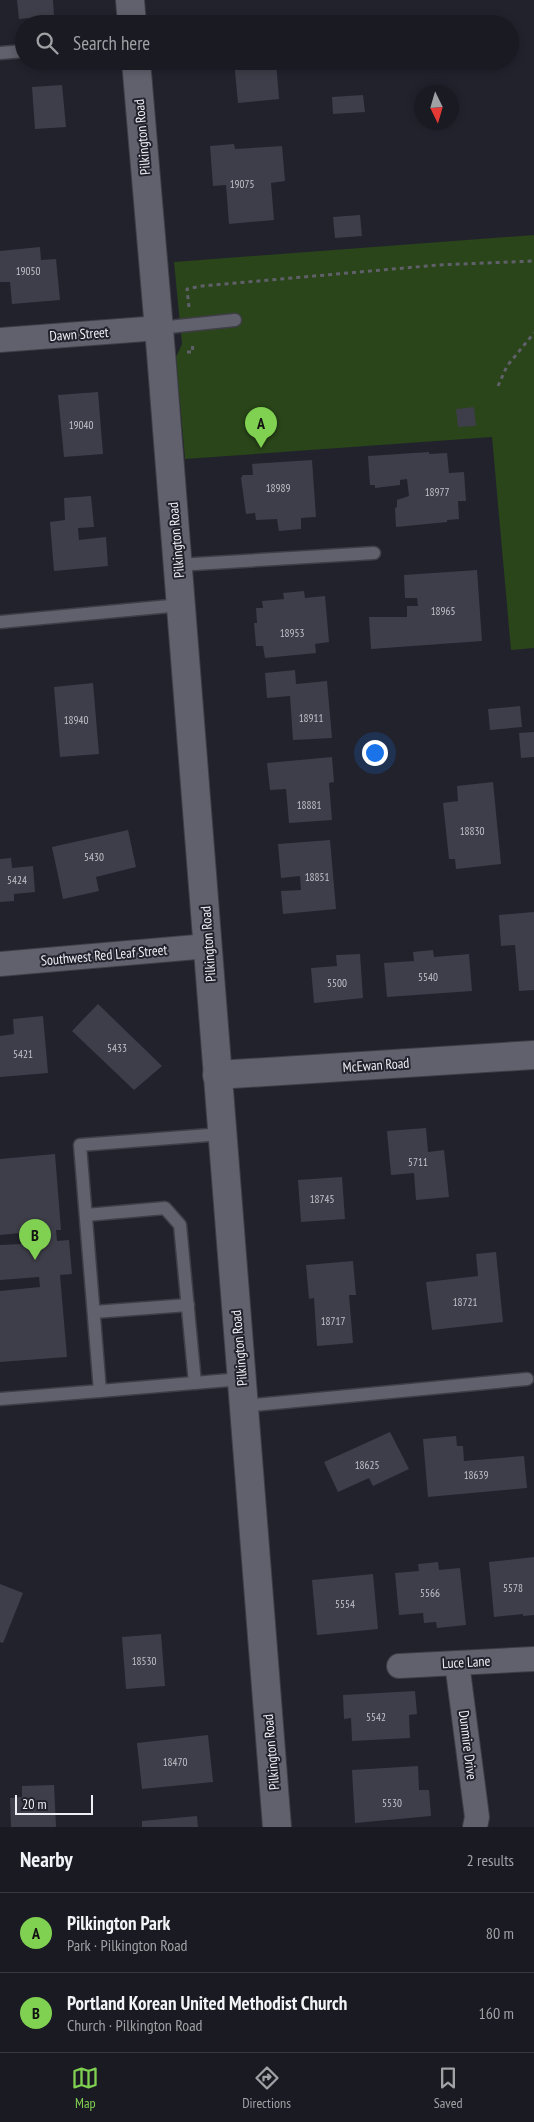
<!DOCTYPE html>
<html lang="en">
<head>
<meta charset="utf-8">
<style>
	:root { --surface:#1a1a22; --page:#27272f; --text:#f1f3f6; --muted:#9fa1a5; --line:#383840; --accent:#80d051 }
	body { margin:0; font-family:"PT Sans Narrow",sans-serif; background:var(--page); color:var(--text) }
	.compass { position:absolute; left:414px; top:85px; width:45px; height:45px; border-radius:50%; background:var(--surface); box-shadow:0 2px 8px #0003; rotate:175deg }
	.scale { position:absolute; left:15px; bottom:12px; width:78px; box-sizing:border-box; padding-left:5px; border:2px solid #eeeef5; border-top:0; font-size:14px; line-height:18px; white-space:nowrap; color:#eeeef5; -webkit-text-stroke:4px #22222d; paint-order:stroke }
	.you { position:absolute; left:374px; top:752px; width:18px; height:18px; margin:-12px; border:4px solid #fff; border-radius:50%; background:#1a73e8; box-shadow:0 0 0 8px #1a73e833 }
	.badge { display:grid; place-items:center; width:32px; height:32px; border-radius:50%; background:var(--accent); color:#111; font-size:16px; font-weight:700 }
	.pin { position:absolute; translate:-50% -41px; filter:drop-shadow(0 1px 2px #0008) }
	.pin::after { content:''; position:absolute; top:26px; width:18px; height:15px; background:inherit; clip-path:polygon(0 0,100% 0,50% 100%) }
	.list { margin:0; padding:0; list-style:none }
	h2 { display:flex; justify-content:space-between; align-items:center; height:65px; margin:0; padding:0 20px; font-size:21px }
	h2 small { font-size:16px; font-weight:400; color:var(--muted) }
	.list li { display:grid; grid-template-columns:32px 1fr auto; gap:15px; align-items:center; box-sizing:border-box; height:80px; padding:0 20px; border-top:1px solid var(--line) }
	.list b { display:block; font-size:19px; white-space:nowrap }
	.list p { margin:0; font-size:16px; white-space:nowrap; color:var(--muted) }
	.list em { font-size:16px; font-style:normal; color:var(--muted) }
	.icon { flex:none; width:28px; height:28px; fill:none; stroke:currentColor; stroke-width:2; stroke-linecap:round; stroke-linejoin:round }
	.map { position:relative; flex:none; width:534px; height:1827px; overflow:hidden }
	.search { position:absolute; background:var(--surface); box-shadow:0 2px 8px #0003; left:15px; right:15px; top:15px; height:55px; display:flex; align-items:center; gap:12px; box-sizing:border-box; padding:0 18px; border-radius:28px; color:var(--muted); font-size:19px }
	.sheet { height:225px; background:var(--surface) }
	nav { display:flex; justify-content:space-around; align-items:center; box-sizing:border-box; height:70px; border-top:1px solid var(--line); background:var(--surface); font-size:14px; color:var(--muted) }
	nav a { display:grid; justify-items:center; gap:2px }
	nav .on { color:var(--accent) }
	.map>svg:first-child { display:block }
	.green { fill:#294519 }
	.building { fill:#3e3e4a }
	.lines { fill:none; stroke-linecap:round; stroke-linejoin:round }
	.service-casing { stroke:#3e3e46; stroke-width:15 }
	.minor-casing { stroke:#3e3e46; stroke-width:26 }
	.tertiary-casing { stroke:#3e3e46; stroke-width:30 }
	.path { stroke:#60606a; stroke-width:3; stroke-dasharray:4 4; stroke-linecap:butt }
	.service { stroke:#61616e; stroke-width:12 }
	.minor { stroke:#61616e; stroke-width:24 }
	.tertiary { stroke:#61616e; stroke-width:28 }
	.labels { text-anchor:middle; stroke-width:4; stroke-linejoin:round; paint-order:stroke }
	.number-label { font-size:11px; fill:#c2c2ca }
	.street-label { font-size:14px; fill:#eeeef5; stroke:#22222d }
</style>
</head>
<body>
<div class="map">
<svg width="534" height="1827" viewBox="0 0 534 1827">
	<rect width="100%" height="100%" fill="#22222d"/>
	<!-- green -->
	<polygon class="green" points="534,235 534,648 511,650 492,437 185,459 176,357 182,344 174,262"/>
	<!-- building -->
	<g class="building">
		<polygon points="17,0 53,0 54,16 19,19"/>
		<polygon points="234,61 276,61 279,99 238,103"/>
		<polygon points="62,85 66,127 35,129 32,87"/>
		<polygon points="363,95 365,112 333,114 332,97"/>
		<polygon points="234,144 235,149 282,146 285,181 271,183 274,220 229,224 226,185 213,186 210,146"/>
		<polygon points="360,215 362,236 335,238 333,217"/>
		<polygon points="40,247 41,260 56,259 60,300 12,304 10,282 0,282 0,251"/>
		<polygon points="98,392 103,454 64,457 58,395"/>
		<polygon points="474,407 476,426 458,427 456,409"/>
		<polygon points="429,452 429,454 447,453 449,473 464,472 466,501 458,501 459,519 447,520 447,522 396,527 395,508 397,507 397,500 409,496 407,479 400,480 400,485 375,488 375,485 370,485 368,456"/>
		<polygon points="312,460 316,517 301,518 301,529 279,531 277,519 256,520 255,513 246,514 241,478 243,475 253,475 252,464"/>
		<polygon points="91,496 94,527 78,528 79,540 106,537 108,566 54,571 50,522 65,520 64,498"/>
		<polygon points="477,570 482,641 371,649 369,617 407,617 407,606 418,606 417,598 405,598 404,575"/>
		<polygon points="304,591 305,598 325,596 329,642 315,644 316,653 265,658 263,646 256,646 254,623 257,623 256,608 263,608 262,601 284,599 283,593"/>
		<polygon points="295,670 296,684 327,681 332,738 293,740 290,696 267,698 265,673"/>
		<polygon points="93,683 99,754 60,757 54,687"/>
		<polygon points="520,706 522,727 490,730 488,709"/>
		<polygon points="534,732 534,757 521,758 519,733"/>
		<polygon points="332,757 334,782 329,783 332,820 289,823 286,789 270,790 267,763"/>
		<polygon points="493,782 501,864 456,869 455,859 449,859 443,803 458,801 457,786"/>
		<polygon points="128,830 136,867 96,877 99,891 63,899 52,847"/>
		<polygon points="330,840 336,909 283,914 281,891 301,890 300,876 281,878 278,844"/>
		<polygon points="11,858 12,868 33,866 35,892 14,894 14,901 0,902 0,859"/>
		<polygon points="534,912 534,990 519,991 515,945 501,946 499,915"/>
		<polygon points="433,950 434,957 469,954 472,991 387,997 384,963 414,961 413,952"/>
		<polygon points="360,954 363,998 314,1003 311,968 337,966 336,955"/>
		<polygon points="98,1004 162,1066 134,1090 72,1031"/>
		<polygon points="43,1016 48,1073 0,1077 0,1036 14,1034 13,1019"/>
		<polygon points="426,1128 428,1152 444,1150 449,1197 416,1200 414,1173 391,1175 387,1131"/>
		<polygon points="55,1154 61,1230 56,1230 57,1241 69,1240 72,1274 60,1275 67,1357 0,1362 0,1291 40,1287 39,1277 0,1280 0,1245 22,1244 21,1233 0,1235 0,1159"/>
		<polygon points="342,1177 345,1219 301,1222 298,1180"/>
		<polygon points="496,1252 503,1322 432,1330 426,1282 478,1276 476,1254"/>
		<polygon points="353,1261 356,1295 349,1295 353,1343 317,1346 314,1298 309,1299 306,1265"/>
		<polygon points="390,1432 409,1469 373,1486 369,1478 338,1492 324,1462"/>
		<polygon points="456,1436 457,1446 463,1446 464,1461 524,1456 527,1488 428,1497 423,1439"/>
		<polygon points="534,1557 534,1615 523,1616 523,1614 494,1617 489,1562"/>
		<polygon points="438,1562 439,1570 460,1568 466,1625 437,1628 436,1622 424,1623 423,1613 399,1615 395,1573 419,1571 418,1564"/>
		<polygon points="373,1574 378,1629 317,1635 312,1580"/>
		<polygon points="0,1584 23,1593 3,1643 0,1642"/>
		<polygon points="161,1634 165,1686 126,1689 122,1637"/>
		<polygon points="415,1691 417,1714 409,1715 410,1738 352,1741 351,1718 344,1719 343,1695"/>
		<polygon points="208,1735 213,1782 142,1789 137,1743"/>
		<polygon points="418,1766 419,1790 429,1790 431,1816 355,1823 352,1770"/>
		<polygon points="54,1785 56,1827 11,1827 10,1798 22,1797 22,1786"/>
		<polygon points="197,1816 198,1827 142,1827 142,1821"/>
	</g>
	<g class="lines">
		<!-- service casing -->
		<g class="service-casing">
			<g id="service">
				<polyline points="0,53 24,51"/>
				<polyline points="159,328 235,320"/>
				<polyline points="178,565 374,553"/>
				<polyline points="0,622 181,605"/>
				<polyline points="222,1134 80,1145 100,1391 241,1379"/>
				<polyline points="86,1215 165,1208 180,1225 195,1383"/>
				<polyline points="94,1312 188,1305"/>
				<polyline points="0,1399 100,1391"/>
				<polyline points="244,1406 527,1379"/>
			</g>
		</g>
		<!-- minor casing -->
		<g class="minor-casing">
			<g id="minor">
				<polyline points="0,340 159,328"/>
				<polyline points="0,964 208,946"/>
				<polyline points="457,1663 477,1817 475,1827"/>
				<polyline points="399,1666 534,1659"/>
			</g>
		</g>
		<!-- tertiary casing -->
		<g class="tertiary-casing">
			<g id="tertiary">
				<polyline points="130,0 132,24"/>
				<polyline points="136,61 161,353 277,1827"/>
				<polyline points="217,1075 534,1055"/>
			</g>
		</g>
		<!-- path -->
		<g class="path">
			<polyline points="189,307 187,289 202,286 438,265 534,261"/>
			<polyline points="187,352 193,352 192,343"/>
			<polyline points="498,386 507,366 534,333"/>
		</g>
		<!-- service -->
		<use href="#service" class="service"/>
		<!-- minor -->
		<use href="#minor" class="minor"/>
		<!-- tertiary -->
		<use href="#tertiary" class="tertiary"/>
	</g>
	<g class="labels">
		<!-- number labels -->
		<g class="number-label">
			<text x="242" y="188">19075</text>
			<text x="28" y="275">19050</text>
			<text x="81" y="429">19040</text>
			<text x="278" y="492">18989</text>
			<text x="437" y="496">18977</text>
			<text x="443" y="615">18965</text>
			<text x="292" y="637">18953</text>
			<text x="311" y="722">18911</text>
			<text x="76" y="724">18940</text>
			<text x="309" y="809">18881</text>
			<text x="472" y="835">18830</text>
			<text x="94" y="861">5430</text>
			<text x="317" y="881">18851</text>
			<text x="17" y="884">5424</text>
			<text x="428" y="981">5540</text>
			<text x="337" y="987">5500</text>
			<text x="117" y="1052">5433</text>
			<text x="23" y="1058">5421</text>
			<text x="418" y="1166">5711</text>
			<text x="322" y="1203">18745</text>
			<text x="465" y="1306">18721</text>
			<text x="333" y="1325">18717</text>
			<text x="367" y="1469">18625</text>
			<text x="476" y="1479">18639</text>
			<text x="513" y="1592">5578</text>
			<text x="430" y="1597">5566</text>
			<text x="345" y="1608">5554</text>
			<text x="144" y="1665">18530</text>
			<text x="376" y="1721">5542</text>
			<text x="175" y="1766">18470</text>
			<text x="392" y="1807">5530</text>
		</g>
		<!-- street labels -->
		<g class="street-label">
			<text transform="translate(142 137) rotate(-95)" y="5">Pilkington Road</text>
			<text transform="translate(79 334) rotate(-4)" y="5">Dawn Street</text>
			<text transform="translate(176 540) rotate(-95)" y="5">Pilkington Road</text>
			<text transform="translate(208 944) rotate(-94)" y="5">Pilkington Road</text>
			<text transform="translate(104 955) rotate(-5)" y="5">Southwest Red Leaf Street</text>
			<text transform="translate(376 1065) rotate(-4)" y="5">McEwan Road</text>
			<text transform="translate(239 1348) rotate(-95)" y="5">Pilkington Road</text>
			<text transform="translate(466 1662) rotate(-3)" y="5">Luce Lane</text>
			<text transform="translate(468 1745) rotate(83)" y="5">Dunmire Drive</text>
			<text transform="translate(271 1752) rotate(-95)" y="5">Pilkington Road</text>
		</g>
	</g>
</svg>
<svg class="compass" viewBox="-18 -18 36 36"><path d="M0-13l5 13h-10z" fill="#e53935"/><path d="M0 13l5-13h-10z" fill="#9fa1a5"/></svg>
<div class="scale">20 m</div>
<div class="you"></div>
<div class="pin badge" style="left:261px;top:448px">A</div>
<div class="pin badge" style="left:35px;top:1260px">B</div>
<div class="search"><svg class="icon" aria-label="search" viewBox="0 0 24 24"><circle cx="10" cy="10" r="6"/><path d="M15 15l6 6"/></svg>Search here</div>
</div>
<section class="sheet">
<h2>Nearby<small>2 results</small></h2>
<ul class="list">
<li><span class="badge">A</span><div><b>Pilkington Park</b><p>Park · Pilkington Road</p></div><em>80 m</em></li>
<li><span class="badge">B</span><div><b>Portland Korean United Methodist Church</b><p>Church · Pilkington Road</p></div><em>160 m</em></li>
</ul>
</section>
<nav>
<a class="on"><svg class="icon" aria-label="map" viewBox="0 0 24 24"><path d="M3 6l6-2 6 2 6-2v14l-6 2-6-2-6 2zM9 4v14M15 6v14"/></svg>Map</a>
<a><svg class="icon" aria-label="directions" viewBox="0 0 24 24"><path d="M12 3l9 9-9 9-9-9zM9 14v-3h6M13 9l2 2-2 2"/></svg>Directions</a>
<a><svg class="icon" aria-label="saved" viewBox="0 0 24 24"><path d="M7 4h10v16l-5-4-5 4z"/></svg>Saved</a>
</nav>
</body>
</html>
